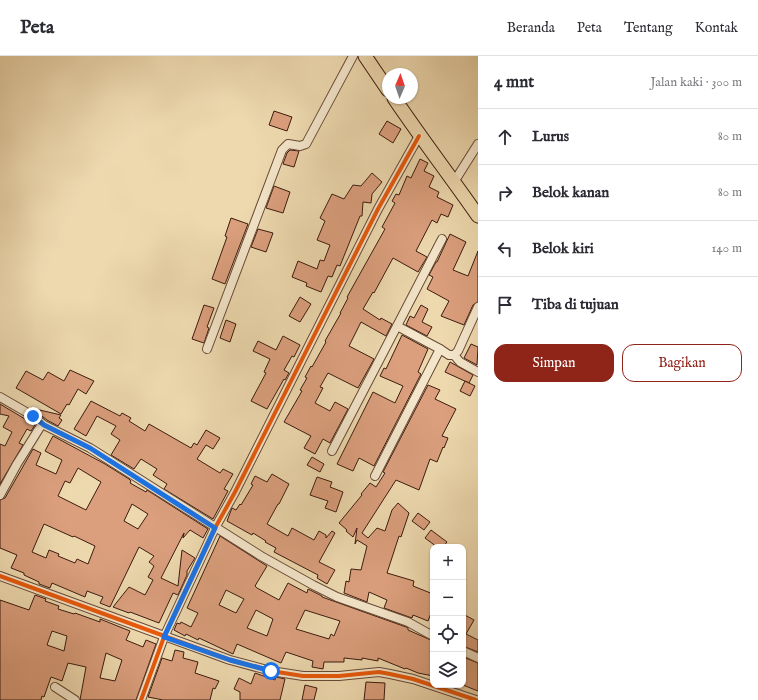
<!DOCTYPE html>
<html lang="id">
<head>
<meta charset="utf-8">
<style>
	:root { --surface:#fff; --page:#f2f2f3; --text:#2b2b33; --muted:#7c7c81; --line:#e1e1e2; --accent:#8f2418 }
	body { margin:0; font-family:"IM FELL English",serif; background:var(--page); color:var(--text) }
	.controls { position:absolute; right:12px; bottom:12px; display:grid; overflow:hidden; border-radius:8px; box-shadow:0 1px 3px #0004 }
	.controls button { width:36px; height:36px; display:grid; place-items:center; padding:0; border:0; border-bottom:1px solid var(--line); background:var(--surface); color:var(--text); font:20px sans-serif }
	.compass { position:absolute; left:382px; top:12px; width:36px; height:36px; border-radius:50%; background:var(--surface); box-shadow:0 1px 3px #0004; rotate:2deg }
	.stop { position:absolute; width:12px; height:12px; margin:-9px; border:3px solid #1a73e8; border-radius:50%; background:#fff }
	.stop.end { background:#1a73e8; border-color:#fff; box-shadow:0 1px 4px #0008 }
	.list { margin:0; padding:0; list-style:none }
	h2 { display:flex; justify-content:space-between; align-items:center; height:52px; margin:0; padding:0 16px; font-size:17px }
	h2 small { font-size:13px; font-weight:400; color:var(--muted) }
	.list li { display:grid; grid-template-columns:26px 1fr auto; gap:12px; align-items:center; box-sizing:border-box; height:56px; padding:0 16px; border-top:1px solid var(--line) }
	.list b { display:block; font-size:15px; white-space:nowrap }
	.list em { font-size:13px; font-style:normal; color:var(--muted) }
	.actions { display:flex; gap:8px; padding:12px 16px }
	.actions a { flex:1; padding:9px 0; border:1px solid var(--accent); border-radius:12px; text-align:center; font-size:14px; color:var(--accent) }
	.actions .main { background:var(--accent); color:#fff }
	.icon { flex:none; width:22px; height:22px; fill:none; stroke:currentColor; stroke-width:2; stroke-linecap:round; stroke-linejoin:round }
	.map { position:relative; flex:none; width:478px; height:644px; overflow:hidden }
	header { display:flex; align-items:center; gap:24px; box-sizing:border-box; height:56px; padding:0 20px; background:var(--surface); border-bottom:1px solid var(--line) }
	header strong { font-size:19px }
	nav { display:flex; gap:22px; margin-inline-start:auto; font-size:14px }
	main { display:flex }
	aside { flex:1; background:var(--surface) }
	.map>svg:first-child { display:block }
	.building { fill:#db9f7d; stroke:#3c1b0e; fill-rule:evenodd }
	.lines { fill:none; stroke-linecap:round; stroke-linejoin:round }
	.street-casing { stroke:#684a36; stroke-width:10 }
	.primary-casing { stroke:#3c1b0e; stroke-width:15 }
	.street { stroke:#f4e6cb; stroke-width:8 }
	.primary { stroke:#eed9af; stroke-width:13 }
	.cycleway-casing { stroke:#f4e6cb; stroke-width:6 }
	.cycleway { stroke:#e8590c; stroke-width:4 }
	.route { stroke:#1a73e8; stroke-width:5 }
</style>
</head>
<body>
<header>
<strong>Peta</strong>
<nav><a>Beranda</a><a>Peta</a><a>Tentang</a><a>Kontak</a></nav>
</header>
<main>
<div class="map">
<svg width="478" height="644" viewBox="0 0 478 644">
	<rect width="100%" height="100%" fill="#eed9af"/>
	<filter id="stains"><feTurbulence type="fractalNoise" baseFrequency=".005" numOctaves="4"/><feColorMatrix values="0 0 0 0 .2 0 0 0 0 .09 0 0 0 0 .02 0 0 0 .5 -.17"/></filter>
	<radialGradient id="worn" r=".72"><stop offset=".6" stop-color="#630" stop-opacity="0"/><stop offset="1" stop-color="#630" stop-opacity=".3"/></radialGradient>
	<!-- building -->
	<g class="building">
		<polygon points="274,55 292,61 287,75 269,69"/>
		<polygon points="387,65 401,73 393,87 379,78"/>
		<polygon points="290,94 299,95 294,111 283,108 287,97"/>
		<polygon points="420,103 428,107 424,115 434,120 429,131 439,136 437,141 453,149 448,161 441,158 437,167 432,164 416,195 427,201 418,216 393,202 374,237 373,236 363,253 380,264 381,262 392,268 386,280 361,266 349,290 374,303 358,332 328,317 320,331 323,332 315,347 330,355 335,346 348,353 330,387 323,383 315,398 304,392 311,380 284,366 302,335 300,334 307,322 305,321 311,310 312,311 326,286 325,285 341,257 340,257 348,242 347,241 385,173 382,171 395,147 392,145 396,138 399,139 407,120 411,122"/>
		<polygon points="372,117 382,126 372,138 371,147 363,146 362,160 360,160 340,210 337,209 332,221 328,220 321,236 306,230 307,227 292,221 298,205 317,213 320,204 324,205 330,189 317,184 325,165 320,162 332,138 344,143 353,129 361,130"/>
		<polygon points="274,130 290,136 283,157 266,152"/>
		<polygon points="231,162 248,168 225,228 212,223 227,181 225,180"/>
		<polygon points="258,173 273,177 266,196 251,191"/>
		<polygon points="450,178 466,186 453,214 468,220 478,195 478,246 473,249 464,269 441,260 449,245 427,233 433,221 429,219 436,206 437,206"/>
		<polygon points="300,241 311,248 300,266 289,260"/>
		<polygon points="204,249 214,252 207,271 209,272 204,287 192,283"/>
		<polygon points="421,249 428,253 422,266 432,271 427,280 406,269 410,260 414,262"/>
		<polygon points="226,264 236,268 230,286 220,282"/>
		<polygon points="402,279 428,293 418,316 421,318 374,410 359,402 353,415 337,408 373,336 395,347 403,330 380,320 384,312 386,313"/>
		<polygon points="283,280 300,289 294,301 292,300 284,314 289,317 285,324 284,323 267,353 251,345 266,317 264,316 270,303 253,295 258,285 276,294"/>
		<polygon points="471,288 478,291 477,309 464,302"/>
		<polygon points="450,306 473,319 469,327 445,316"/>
		<polygon points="70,314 94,325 86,338 78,333 69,349 67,348 61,358 16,332 26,315 43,324 48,316 64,325"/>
		<polygon points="465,325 475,330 470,340 460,335"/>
		<polygon points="428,329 440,334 435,343 456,353 442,380 448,382 444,392 443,391 437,406 430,403 419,434 396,424 362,477 368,482 377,472 385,475 392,454 398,447 409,457 401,481 399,480 387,517 414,525 413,530 433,538 433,552 428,565 413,559 412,562 384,552 387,544 369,536 367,546 344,537 346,525 349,526 351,513 361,514 367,490 357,484 355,488 357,472 353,481 346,475 347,474 339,467 362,439 361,438 370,427 376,431 385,417 383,416"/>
		<polygon points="91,345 120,360 122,357 131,362 129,365 145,375 149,368 191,392 194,387 197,389 206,374 220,382 213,393 206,389 197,403 220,417 223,413 233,418 224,433 228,435 213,463 164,433 167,428 153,419 157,413 141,403 134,413 111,399 120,384 111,378 116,370 97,360 86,380 74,373"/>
		<polygon points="0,348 35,369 31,375 27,373 19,387 23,389 0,428 0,388 5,390 12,376 3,371 9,360 0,358"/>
		<polygon points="31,352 61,359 59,362 62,364 58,370 47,364"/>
		<path d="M53 380 105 408 129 423 131 425 130 427 146 436 147 434 208 473 203 482 190 474 183 482 184 477 161 522 178 530 182 494 195 502 187 515V519L178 539 173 537 159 567 130 556 129 557 113 551 129 531 145 539 153 524 148 521 154 510 149 506 154 500 139 491 110 551 100 547 103 541 87 535 85 541 52 527 50 532 39 528V526L24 519V517L11 512 17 499 0 492V444L5 442 33 393 41 397 36 409 56 418 62 404 45 395ZM78 412 101 426 86 454 58 440 65 425 70 427ZM132 448 148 458 138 473 124 465ZM44 468 73 481 74 480 95 490 88 508 77 503 75 507 58 500 59 498 49 494 46 502 32 496Z"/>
		<polygon points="312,401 324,408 320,416 307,409"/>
		<polygon points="272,418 289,428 279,448 278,448 267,468 288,480 292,472 314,484 319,475 326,479 326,482 332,475 335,477 319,506 335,514 327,528 317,522 318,519 274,496 276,492 265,486 266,485 253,477 252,479 227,465 232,452 236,454 240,448 241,449 253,429 251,428 255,420 267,426"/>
		<polygon points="317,421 332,426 330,431 343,436 336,456 325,452 328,445 310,439"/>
		<polygon points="418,457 430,466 424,474 412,465"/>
		<polygon points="431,474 447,486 443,491 437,491 425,482"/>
		<path d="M220 480 267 510 255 530 257 532 279 544 288 527 307 537 308 533 322 540V541L406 571 408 572V574L433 585V620L418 617 406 612 405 613 378 602V605L362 602V604L344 602V606H324L323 613 312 611 313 605 286 596 281 607 237 588 233 598 199 582 198 584 186 578 185 580 174 574 177 567 180 568 181 566 191 571 198 557 187 552ZM226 534 244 543 236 557 219 549ZM256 554 273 563 267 580 247 572ZM305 554 340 565 334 580 331 578 329 583 296 573Z"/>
		<path d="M35 539 46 543 45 545 59 550 58 553 74 558 75 557 100 566V563L130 575 126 584 143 591 146 584 156 588 136 644H80L86 611 68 607 62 625 51 621 44 641 42 640 41 644H0V544L29 554ZM52 575 67 580 64 595 47 589ZM106 597 122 604 115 625 100 622Z"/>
		<polygon points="463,558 474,564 466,578 478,584 478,596 463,590"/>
		<polygon points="175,594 184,596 183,602 198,606 195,617 219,625 215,633 213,632 210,644 163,644 148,641 162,602 172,605"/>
		<polygon points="463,601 478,607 478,635 463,629"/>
		<polygon points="255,617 275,624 276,621 285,623 280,644 240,644 240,636 234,633 239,622 251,628"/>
		<polygon points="366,626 385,627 384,644 364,644"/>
		<polygon points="305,629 317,632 314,644 302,644"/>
	</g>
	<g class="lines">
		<!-- street casing -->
		<g class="street-casing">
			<g id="street">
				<polyline points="454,126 478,88"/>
				<polyline points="397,270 442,183"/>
				<polyline points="207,293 282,94 288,88 300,90 306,88 353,0"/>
				<polyline points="454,299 460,306 478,316"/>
				<polyline points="0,341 33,360 44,369 90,392 261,500 313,529 337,541 408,566 433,580"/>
				<polyline points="332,395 397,270 440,293"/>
				<polyline points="375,420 440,293 449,299 454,299 458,295 478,251"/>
				<polyline points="0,439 17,408 42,368"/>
				<polyline points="0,520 230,604 271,615 303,620 339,620 379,616 390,618 413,623 476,644"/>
				<polyline points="463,595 478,602"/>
				<polyline points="55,631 75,644"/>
				<polyline points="141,644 164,581 215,472 235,436 378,153 419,80"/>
			</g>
		</g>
		<!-- primary casing -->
		<g class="primary-casing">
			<g id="primary">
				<polyline points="365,0 388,34"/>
				<path d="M394 42C421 82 450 120 478 160"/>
			</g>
		</g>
		<!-- street -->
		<use href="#street" class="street"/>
		<!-- primary -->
		<use href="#primary" class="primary"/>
		<!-- cycleway casing -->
		<g class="cycleway-casing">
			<g id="cycleway">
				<polyline points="0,520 230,604 271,615 303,620 339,620 379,616 390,618 413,623 476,644"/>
				<polyline points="141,644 164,581 215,472 235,436 378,153 419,80"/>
			</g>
		</g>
		<!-- cycleway -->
		<use href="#cycleway" class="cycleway"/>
	</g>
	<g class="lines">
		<!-- route -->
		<polyline class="route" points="33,360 44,369 90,392 215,472 164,581 230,604 271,615"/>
	</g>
	<rect width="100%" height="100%" filter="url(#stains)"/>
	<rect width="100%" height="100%" fill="url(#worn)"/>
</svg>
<div class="controls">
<button>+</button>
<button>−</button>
<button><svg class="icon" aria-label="locate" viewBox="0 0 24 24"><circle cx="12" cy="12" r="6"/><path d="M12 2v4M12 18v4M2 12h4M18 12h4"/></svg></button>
<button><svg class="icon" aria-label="layers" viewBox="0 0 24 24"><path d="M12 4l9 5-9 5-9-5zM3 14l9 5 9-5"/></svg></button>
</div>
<svg class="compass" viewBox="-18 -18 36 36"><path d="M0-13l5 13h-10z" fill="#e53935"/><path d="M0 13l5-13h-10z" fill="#7c7c81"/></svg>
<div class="stop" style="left:271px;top:615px"></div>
<div class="stop end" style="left:33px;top:360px"></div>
</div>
<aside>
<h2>4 mnt<small>Jalan kaki · 300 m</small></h2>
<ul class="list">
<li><svg class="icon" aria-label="ahead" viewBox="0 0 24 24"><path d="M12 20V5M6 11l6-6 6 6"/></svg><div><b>Lurus</b></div><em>80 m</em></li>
<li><svg class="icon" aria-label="right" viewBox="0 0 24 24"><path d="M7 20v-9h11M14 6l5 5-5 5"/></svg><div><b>Belok kanan</b></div><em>80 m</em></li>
<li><svg class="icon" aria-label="left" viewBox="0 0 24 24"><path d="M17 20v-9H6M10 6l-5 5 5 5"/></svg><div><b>Belok kiri</b></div><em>140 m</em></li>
<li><svg class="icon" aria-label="arrive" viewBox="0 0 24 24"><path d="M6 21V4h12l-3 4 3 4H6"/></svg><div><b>Tiba di tujuan</b></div></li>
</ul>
<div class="actions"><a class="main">Simpan</a><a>Bagikan</a></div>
</aside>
</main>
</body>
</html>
